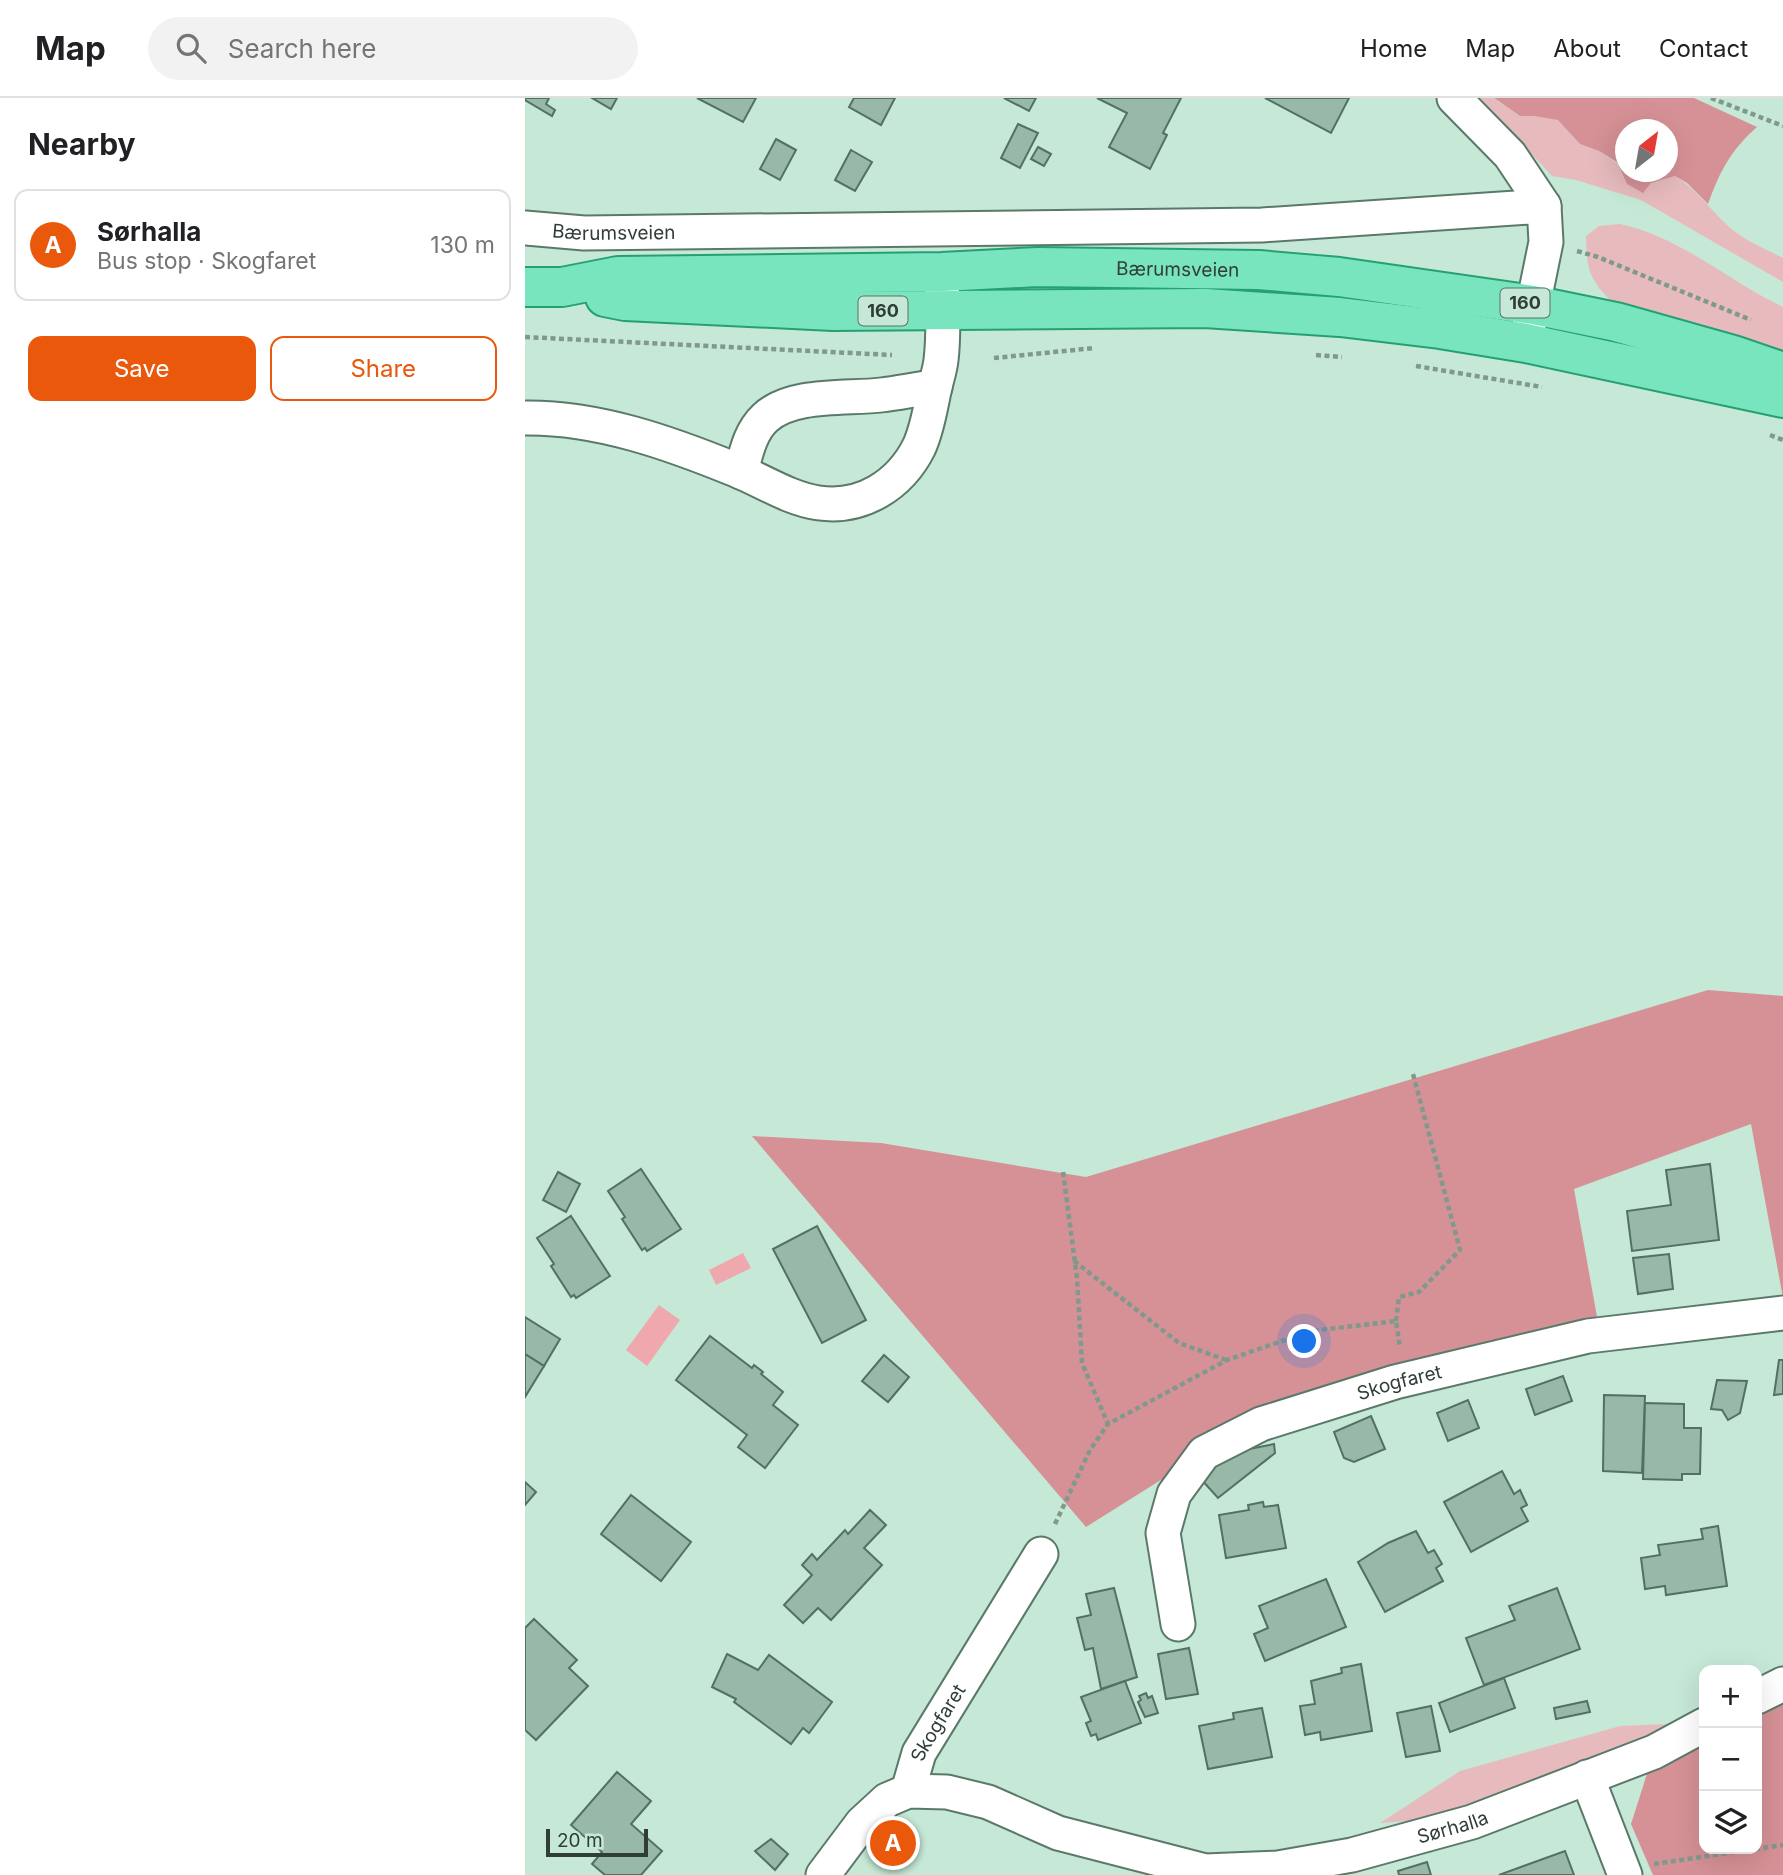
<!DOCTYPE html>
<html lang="en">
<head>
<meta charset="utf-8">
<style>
	:root { --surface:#fff; --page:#f2f2f2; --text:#202124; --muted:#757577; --line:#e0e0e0; --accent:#ea580c }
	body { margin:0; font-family:Inter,sans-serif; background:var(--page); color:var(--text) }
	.controls { position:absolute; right:21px; bottom:21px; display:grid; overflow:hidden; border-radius:14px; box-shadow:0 7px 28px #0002 }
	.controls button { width:63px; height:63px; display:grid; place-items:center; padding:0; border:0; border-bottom:2px solid var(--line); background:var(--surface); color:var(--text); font:35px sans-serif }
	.compass { position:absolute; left:1090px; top:21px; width:63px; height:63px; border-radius:50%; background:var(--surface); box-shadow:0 7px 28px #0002; rotate:31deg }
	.scale { position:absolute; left:21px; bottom:18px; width:102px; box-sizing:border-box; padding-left:7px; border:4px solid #313e37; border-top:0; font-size:19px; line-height:24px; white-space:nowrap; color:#313e37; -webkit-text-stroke:5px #c6e8d6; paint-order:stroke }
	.you { position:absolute; left:780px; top:1244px; width:24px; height:24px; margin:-18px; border:5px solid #fff; border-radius:50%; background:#1a73e8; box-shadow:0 0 0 10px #1a73e833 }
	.badge { display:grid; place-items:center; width:46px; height:46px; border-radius:50%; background:var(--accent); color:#fff; font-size:23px; font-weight:700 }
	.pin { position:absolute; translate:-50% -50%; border:4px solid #fff; box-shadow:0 2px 7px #0006 }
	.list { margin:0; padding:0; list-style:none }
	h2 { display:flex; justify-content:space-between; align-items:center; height:91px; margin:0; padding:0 28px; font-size:30px }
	h2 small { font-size:23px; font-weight:400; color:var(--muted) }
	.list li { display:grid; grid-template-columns:46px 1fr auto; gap:21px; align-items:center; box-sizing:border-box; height:112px; margin:0 14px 14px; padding:0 14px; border:2px solid var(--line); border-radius:14px }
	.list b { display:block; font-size:26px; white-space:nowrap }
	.list p { margin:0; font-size:23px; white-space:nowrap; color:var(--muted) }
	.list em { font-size:23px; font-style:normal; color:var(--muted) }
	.actions { display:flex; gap:14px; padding:21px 28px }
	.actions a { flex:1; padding:16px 0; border:2px solid var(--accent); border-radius:14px; text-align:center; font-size:24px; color:var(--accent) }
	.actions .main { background:var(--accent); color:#fff }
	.icon { flex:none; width:38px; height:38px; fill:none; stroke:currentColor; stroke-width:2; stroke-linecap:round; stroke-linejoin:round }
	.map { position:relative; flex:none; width:1258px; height:1777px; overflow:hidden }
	header { display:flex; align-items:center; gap:42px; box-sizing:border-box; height:98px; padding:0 35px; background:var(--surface); border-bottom:2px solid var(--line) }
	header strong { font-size:33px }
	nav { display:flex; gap:38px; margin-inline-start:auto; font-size:24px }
	.search { width:490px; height:63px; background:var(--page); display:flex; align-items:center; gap:18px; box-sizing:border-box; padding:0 24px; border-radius:38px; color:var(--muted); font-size:26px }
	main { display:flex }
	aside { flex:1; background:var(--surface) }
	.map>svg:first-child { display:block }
	.green { fill:#e7bbbe }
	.forest { fill:#d59196; fill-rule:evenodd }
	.water { fill:#efa8ad }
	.building { fill:#98b9a7; stroke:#537162; stroke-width:2 }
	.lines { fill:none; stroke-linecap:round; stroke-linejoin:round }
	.minor-casing { stroke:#5a7969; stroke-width:37 }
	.major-casing { stroke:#25a073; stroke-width:42 }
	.path { stroke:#81998c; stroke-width:4.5; stroke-dasharray:5 3.5; stroke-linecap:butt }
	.minor { stroke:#fff; stroke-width:33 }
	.major { stroke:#78e5bf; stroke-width:38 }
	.labels { text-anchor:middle; stroke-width:7; stroke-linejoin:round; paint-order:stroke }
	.shield { fill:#c6e8d6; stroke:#5e7167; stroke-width:2 }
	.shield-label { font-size:18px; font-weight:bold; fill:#313e37 }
	.street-label { font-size:19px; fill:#313e37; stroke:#c6e8d6 }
</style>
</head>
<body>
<header>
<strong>Map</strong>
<div class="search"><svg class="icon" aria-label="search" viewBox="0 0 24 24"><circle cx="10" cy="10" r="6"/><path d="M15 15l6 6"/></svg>Search here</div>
<nav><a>Home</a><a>Map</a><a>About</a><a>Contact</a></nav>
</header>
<main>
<aside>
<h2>Nearby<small></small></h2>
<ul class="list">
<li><span class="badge">A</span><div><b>Sørhalla</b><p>Bus stop · Skogfaret</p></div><em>130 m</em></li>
</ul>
<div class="actions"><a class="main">Save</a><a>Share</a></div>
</aside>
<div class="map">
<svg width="1258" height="1777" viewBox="0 0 1258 1777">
	<rect width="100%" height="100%" fill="#c6e8d6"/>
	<!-- green -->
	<g class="green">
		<path d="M955 0H968L995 18H1009L1033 21 1055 46 1074 53 1092 65 1102 86 1118 94 1126 85 1150 78C1171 91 1184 110 1202 127 1218 142 1238 150 1258 160V184L1116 102 1051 82 1027 78Z"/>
		<path d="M1095 126C1156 139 1203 183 1258 209V261L1087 204C1063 179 1062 172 1061 138L1074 128Z"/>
		<polygon points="1166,1625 923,1720 855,1725 935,1673 1095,1628"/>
	</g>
	<!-- forest -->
	<g class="forest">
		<path d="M969 0H1169L1232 29C1205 53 1195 73 1183 106L1162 85 1150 78 1126 85 1118 95 1102 86 1092 64 1074 53 1055 46 1033 22 1009 18H995ZM1100 32H1142V74H1100Z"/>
		<polygon points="1183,892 1258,898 1258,1200 1226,1026 1049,1091 1074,1230 679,1355 561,1429 227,1038 356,1045 561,1079"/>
		<polygon points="1258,1586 1258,1777 1128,1777 1106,1726 1129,1654 1179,1627 1179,1751 1232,1751 1232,1599"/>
	</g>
	<!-- water -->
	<g class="water">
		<polygon points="218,1155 226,1170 191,1187 184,1172"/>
		<polygon points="134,1207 155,1222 122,1268 101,1252"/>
	</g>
	<!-- building -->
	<g class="building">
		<polygon points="0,0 24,0 21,6 30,12 27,18 0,2"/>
		<polygon points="67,0 92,0 86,11"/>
		<polygon points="172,0 231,0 218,24"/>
		<polygon points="329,0 370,0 356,27 324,9"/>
		<polygon points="479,0 511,0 504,13"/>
		<polygon points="572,0 656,0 638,35 642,37 625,71 584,49 602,15"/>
		<polygon points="740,0 824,0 806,35"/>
		<polygon points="493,26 513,35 495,70 476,60"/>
		<polygon points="251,41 271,52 255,82 235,71"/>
		<polygon points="513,49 526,56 519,68 506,61"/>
		<polygon points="326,52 347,64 330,93 310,82"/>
		<polygon points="1185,1066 1194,1142 1107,1153 1102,1113 1146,1107 1141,1072"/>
		<polygon points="116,1071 156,1131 122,1153 120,1150 117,1152 97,1121 100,1119 83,1093"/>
		<polygon points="33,1074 55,1086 41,1114 18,1102"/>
		<polygon points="46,1118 85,1178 51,1200 49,1197 46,1199 26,1168 29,1166 12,1140"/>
		<polygon points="292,1128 341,1222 297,1245 248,1151"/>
		<polygon points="1144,1156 1148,1191 1113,1196 1108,1160"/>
		<polygon points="0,1219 35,1241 19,1268 0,1256"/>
		<polygon points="185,1238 227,1270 229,1267 238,1274 236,1276 258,1294 248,1307 273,1327 240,1370 213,1349 222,1337 151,1282"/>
		<polygon points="0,1256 19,1268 0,1299"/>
		<polygon points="359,1257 384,1279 363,1304 337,1283"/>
		<polygon points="1254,1262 1258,1262 1258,1296 1249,1297"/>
		<polygon points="1038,1278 1047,1303 1010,1317 1001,1291"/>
		<polygon points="1192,1282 1222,1283 1215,1315 1203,1322 1197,1312 1186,1311"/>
		<polygon points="1079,1297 1120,1298 1117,1375 1078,1373"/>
		<polygon points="943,1302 954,1330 923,1343 912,1315"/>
		<polygon points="1120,1305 1159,1306 1159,1330 1176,1330 1175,1376 1157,1376 1157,1382 1118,1381"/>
		<polygon points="846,1318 860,1351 829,1364 819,1360 809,1334"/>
		<polygon points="749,1346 750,1355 693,1400 675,1380 704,1355"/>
		<polygon points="977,1373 989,1396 995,1392 1002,1407 996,1410 1003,1423 946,1454 919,1404"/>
		<polygon points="0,1384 11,1394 0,1407"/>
		<polygon points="106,1397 166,1444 136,1483 76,1436"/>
		<polygon points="738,1404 739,1409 753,1407 761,1450 701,1460 694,1417 724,1412 723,1407"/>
		<polygon points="345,1412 361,1427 339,1450 357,1467 306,1522 293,1510 278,1525 259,1507 287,1477 277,1467 287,1456 292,1462 320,1432 323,1436"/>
		<polygon points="1193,1428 1202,1488 1141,1497 1140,1488 1120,1491 1116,1460 1135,1457 1133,1447 1178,1441 1176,1431"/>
		<polygon points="891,1433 903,1455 909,1452 917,1466 911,1470 918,1483 860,1514 833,1464 863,1445"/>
		<polygon points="801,1481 821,1529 740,1563 729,1536 743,1530 734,1508"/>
		<polygon points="589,1490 612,1579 576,1591 568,1550 560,1552 552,1520 566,1517 561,1496"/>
		<polygon points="1032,1490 1055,1551 959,1587 941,1540 990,1522 984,1508"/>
		<polygon points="9,1521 52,1562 44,1570 63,1588 11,1642 0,1632 0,1530"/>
		<polygon points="664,1550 673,1596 641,1601 633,1556"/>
		<polygon points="202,1556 233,1572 244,1557 307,1604 284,1635 278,1630 266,1646 209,1604 211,1601 187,1589"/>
		<polygon points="836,1566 847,1633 796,1642 795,1634 780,1637 775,1608 790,1606 786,1583 817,1575 816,1570"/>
		<polygon points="979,1580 990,1610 925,1634 914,1605"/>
		<polygon points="600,1583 616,1625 573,1642 571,1636 566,1638 561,1625 566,1623 556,1599"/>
		<polygon points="621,1595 623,1600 627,1598 633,1615 620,1619 613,1604 616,1602 614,1598"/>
		<polygon points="1062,1603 1065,1614 1031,1621 1029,1610"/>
		<polygon points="906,1608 915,1653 881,1659 872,1615"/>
		<polygon points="737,1610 747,1659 683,1671 674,1628 709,1621 708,1615"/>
		<polygon points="92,1674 126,1703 106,1726 137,1753 116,1777 80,1777 67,1766 77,1754 46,1727"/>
		<polygon points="246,1741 263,1756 250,1772 230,1753"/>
		<polygon points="1040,1753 1049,1777 974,1777"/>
		<polygon points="902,1764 906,1777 874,1777 873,1773"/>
	</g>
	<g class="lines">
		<!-- minor casing -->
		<g class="minor-casing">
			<g id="minor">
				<polyline points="929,0 985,57 1019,108 1021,144 1003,232"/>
				<path id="s1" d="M0 130 59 135 737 127 1019 108"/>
				<path d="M0 320C72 319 145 345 211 372 238 383 265 401 294 405 337 411 375 387 394 349 402 332 405 312 409 293 411 283 415 272 416 262 419 238 418 212 417 187"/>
				<path d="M216 374C221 355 225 334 240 320 266 295 322 301 356 297 374 295 392 291 410 289"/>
				<path id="s2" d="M653 1526 638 1435 649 1396 679 1355 736 1326 870 1284 1063 1238 1258 1215"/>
				<polyline points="1232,1599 1258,1586"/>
				<polyline points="1062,1679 1100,1777"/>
				<path id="s3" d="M383 1693 394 1655 516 1456"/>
				<path id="s4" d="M298 1777 337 1725 362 1702 383 1693 422 1694 463 1704 533 1735 680 1773 753 1770 827 1757 947 1724 1129 1654 1179 1627"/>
			</g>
		</g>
		<!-- major casing -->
		<g class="major-casing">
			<g id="major">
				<path id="s5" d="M0 189H37L93 178 417 174 513 169 734 172 814 179 1008 207 1091 224 1208 257 1258 274"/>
				<polyline points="80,199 100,203 308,213 680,210 815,219 915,231 1001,245 1258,300"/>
			</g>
		</g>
		<!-- path -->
		<g class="path">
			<polyline points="1186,0 1258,28"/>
			<polyline points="1052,153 1073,159 1226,222"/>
			<polyline points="0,239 367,257"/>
			<polyline points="791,257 817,259"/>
			<polyline points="469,260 569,250"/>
			<polyline points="891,268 1017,289"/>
			<polyline points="1245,337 1258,342"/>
			<polyline points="538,1074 552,1180 557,1265 583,1326"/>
			<polyline points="549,1163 654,1245 701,1262"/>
			<polyline points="871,1223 874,1199 894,1194 935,1152 888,976"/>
			<polyline points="530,1426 565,1352 583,1326 702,1262 786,1233 871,1223 875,1250"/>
			<polyline points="1129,1766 1258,1747"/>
		</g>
		<!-- minor -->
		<use href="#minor" class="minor"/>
		<!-- major -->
		<use href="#major" class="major"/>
	</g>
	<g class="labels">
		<!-- shield labels -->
		<g class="shield">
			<rect x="975.5" y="190.5" width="49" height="29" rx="5"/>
			<rect x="333.5" y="198.5" width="49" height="29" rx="5"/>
		</g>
		<g class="shield-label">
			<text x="1000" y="211">160</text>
			<text x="358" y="219">160</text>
		</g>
		<!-- street labels -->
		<g class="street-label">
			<text dy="7" stroke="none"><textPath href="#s1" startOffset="89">Bærumsveien</textPath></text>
			<text dy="7" stroke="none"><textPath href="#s5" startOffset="654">Bærumsveien</textPath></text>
			<text dy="7" stroke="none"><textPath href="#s2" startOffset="392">Skogfaret</textPath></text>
			<text dy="7" stroke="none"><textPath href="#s3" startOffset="75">Skogfaret</textPath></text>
			<text dy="7" stroke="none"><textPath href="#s4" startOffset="684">Sørhalla</textPath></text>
		</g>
	</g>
</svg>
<div class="controls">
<button>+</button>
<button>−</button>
<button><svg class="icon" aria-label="layers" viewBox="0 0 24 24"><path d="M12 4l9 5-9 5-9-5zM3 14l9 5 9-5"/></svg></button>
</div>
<svg class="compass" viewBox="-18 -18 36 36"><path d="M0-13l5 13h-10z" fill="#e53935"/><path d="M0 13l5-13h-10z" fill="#757577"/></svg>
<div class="scale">20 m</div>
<div class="you"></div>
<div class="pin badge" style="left:368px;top:1745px">A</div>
</div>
</main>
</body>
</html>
